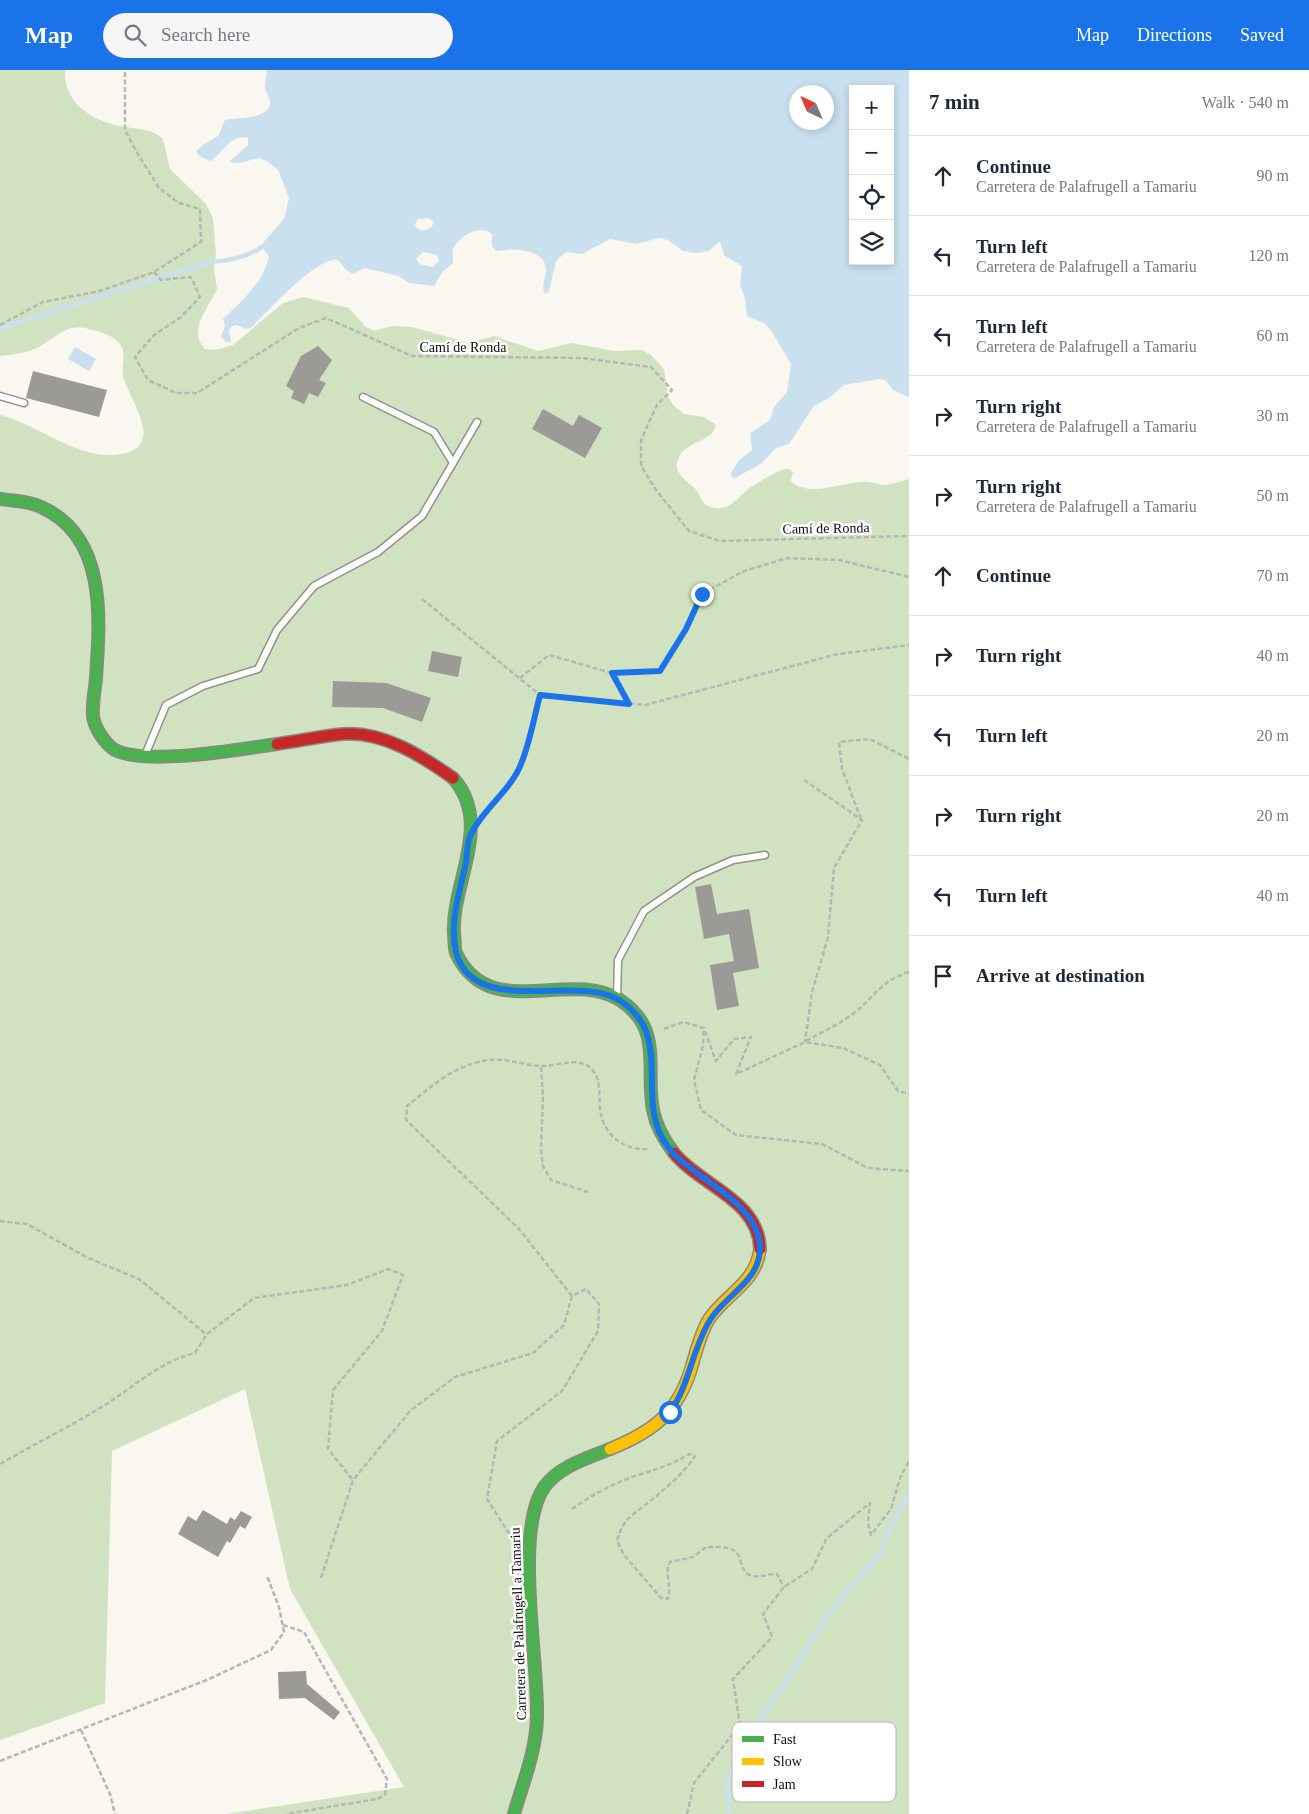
<!DOCTYPE html>
<html lang="en">
<head>
<meta charset="utf-8">
<style>
	:root { --surface:#fff; --page:#f6f6f7; --text:#1f2937; --muted:#747a83; --line:#e0e1e3; --accent:#1a73e8 }
	body { margin:0; font-family:"Times New Roman",serif; background:var(--page); color:var(--text) }
	.controls { position:absolute; right:15px; top:15px; display:grid; overflow:hidden; border-radius:0px; box-shadow:0 2px 8px #0003 }
	.controls button { width:45px; height:45px; display:grid; place-items:center; padding:0; border:0; border-bottom:1px solid var(--line); background:var(--surface); color:var(--text); font:25px sans-serif }
	.compass { position:absolute; left:789px; top:15px; width:45px; height:45px; border-radius:50%; background:var(--surface); box-shadow:0 2px 8px #0003; rotate:316deg }
	.stop { position:absolute; width:15px; height:15px; margin:-11px; border:4px solid #1a73e8; border-radius:50%; background:#fff }
	.stop.end { background:#1a73e8; border-color:#fff; box-shadow:0 1px 5px #0008 }
	.list { margin:0; padding:0; list-style:none }
	h2 { display:flex; justify-content:space-between; align-items:center; height:65px; margin:0; padding:0 20px; font-size:21px }
	h2 small { font-size:16px; font-weight:400; color:var(--muted) }
	.list li { display:grid; grid-template-columns:32px 1fr auto; gap:15px; align-items:center; box-sizing:border-box; height:80px; padding:0 20px; border-top:1px solid var(--line) }
	.list b { display:block; font-size:19px; white-space:nowrap }
	.list p { margin:0; font-size:16px; white-space:nowrap; color:var(--muted) }
	.list em { font-size:16px; font-style:normal; color:var(--muted) }
	.icon { flex:none; width:28px; height:28px; fill:none; stroke:currentColor; stroke-width:2; stroke-linecap:round; stroke-linejoin:round }
	.map { position:relative; flex:none; width:909px; height:1744px; overflow:hidden }
	header { display:flex; align-items:center; gap:30px; box-sizing:border-box; height:70px; padding:0 25px; background:var(--accent); color:#fff }
	header strong { font-size:24px }
	nav { display:flex; gap:28px; margin-inline-start:auto; font-size:18px }
	.search { width:350px; height:45px; background:var(--page); display:flex; align-items:center; gap:12px; box-sizing:border-box; padding:0 18px; border-radius:28px; color:var(--muted); font-size:19px }
	main { display:flex }
	aside { flex:1; background:var(--surface) }
	.map>svg:first-child { display:block }
	.forest { fill:#d1e2c1 }
	.water { fill:#cae0ef; fill-rule:evenodd }
	.lines { fill:none; stroke-linecap:round; stroke-linejoin:round }
	.stream { stroke:#cae0ef; stroke-width:4.5 }
	.building { fill:#9c9a96 }
	.lane-casing { stroke:#92918e; stroke-width:9 }
	.fast-casing { stroke:#898885; stroke-width:14 }
	.slow-casing { stroke:#898885; stroke-width:14 }
	.jam-casing { stroke:#898885; stroke-width:14 }
	.path { stroke:#b7b6b5; stroke-width:2.5; stroke-dasharray:5 2.5; stroke-linecap:butt }
	.lane { stroke:#fefefd; stroke-width:6 }
	.fast { stroke:#4caf50; stroke-width:11 }
	.slow { stroke:#ffc107; stroke-width:11 }
	.jam { stroke:#c62828; stroke-width:11 }
	.route { stroke:#1a73e8; stroke-width:6 }
	.labels { text-anchor:middle; stroke-width:5; stroke-linejoin:round; paint-order:stroke }
	.street-label { font-size:14px; fill:#0b0b0b; stroke:#fff }
	.key { fill:#fff; stroke:#b6b6b6; stroke-width:1 }
	.key-label { font-size:14px; fill:#0b0b0b }
</style>
</head>
<body>
<header>
<strong>Map</strong>
<div class="search"><svg class="icon" aria-label="search" viewBox="0 0 24 24"><circle cx="10" cy="10" r="6"/><path d="M15 15l6 6"/></svg>Search here</div>
<nav><a>Map</a><a>Directions</a><a>Saved</a></nav>
</header>
<main>
<div class="map">
<svg width="909" height="1744" viewBox="0 0 909 1744">
	<rect width="100%" height="100%" fill="#f9f7f0"/>
	<!-- forest -->
	<path class="forest" d="M0 0H65C63 32 91 50 119 56 134 59 152 58 163 69L170 99 206 134 213 149 216 184 214 199 217 219C209 238 187 259 205 279L215 280 233 275 283 233 303 227 349 238 365 256 374 261 392 256 412 257 469 273 494 266 538 281 571 273 614 281 642 280 651 285 664 299 668 326 673 335 684 344 704 347 716 355C713 372 686 371 679 387 674 396 678 403 685 410 689 414 694 417 697 421 700 426 702 433 708 436 727 445 738 427 751 417 762 410 773 403 785 399H790L793 402 790 411C810 428 839 413 862 412 870 411 878 415 886 415 893 414 901 411 909 409V1744H226L404 1717 290 1519 245 1319 112 1381 105 1633 0 1670V345C37 354 73 387 114 385 168 381 133 336 124 309 120 299 127 286 121 276 116 265 96 261 85 258 65 254 53 270 37 278 26 283 12 285 0 286Z"/>
	<!-- water -->
	<g class="water">
		<path d="M267 0H909V327L893 320 885 310 880 309 844 315 829 328 814 336 789 374 776 378 762 393 737 407 732 408 731 403 739 390 752 380 750 363 770 350 774 337 787 322 791 294 772 262 764 253 747 246 745 228 740 215 742 196 724 185 720 171 709 181 696 183 683 181 668 170 659 168 637 174 610 169 582 184 566 182 556 191 549 221 545 224C541 217 545 209 546 201 547 178 511 178 496 181L492 176V164C480 154 461 165 454 177 451 182 454 187 453 193L443 201 434 216 409 213 398 206 365 198 353 204 346 200 338 190C318 185 266 243 251 258L246 259 237 255 232 256 229 261 231 272H226L221 266 225 256 223 249C241 232 264 212 269 186L262 177V174L283 150 285 145 289 128 282 110 278 100 267 91 259 88 239 93 229 92 248 75V68C231 63 222 84 211 91L199 86 196 81 203 75 218 66 225 50C237 47 273 50 270 30 269 26 266 23 265 19 264 13 267 6 267 0ZM853 19H890V191H853ZM826 22V52H796V22ZM428 148 434 152 431 158 422 161 414 156 418 149ZM423 182 437 185 439 191 432 197 420 194 416 189Z"/>
		<polygon points="75,277 96,289 89,301 68,289"/>
	</g>
	<g class="lines">
		<!-- stream -->
		<g class="stream">
			<path d="M0 258 211 192C230 190 245 188 262 177"/>
			<polyline points="729,1744 727,1713 756,1658 828,1544 882,1481 887,1465 909,1424"/>
		</g>
	</g>
	<!-- building -->
	<g class="building">
		<polygon points="318,276 332,290 319,310 326,313 318,327 309,323 304,334 291,328 294,321 286,316 301,286"/>
		<polygon points="33,301 107,320 99,347 26,328"/>
		<polygon points="543,339 573,356 579,345 602,358 585,388 532,359"/>
		<polygon points="432,581 462,587 458,607 428,601"/>
		<polygon points="333,611 386,613 431,628 422,652 383,638 332,637"/>
		<polygon points="711,814 717,844 749,839 759,898 733,903 739,936 717,940 710,895 734,891 729,864 704,869 695,817"/>
		<polygon points="203,1440 227,1454 230,1447 235,1450 241,1441 252,1447 245,1459 240,1456 230,1473 227,1471 218,1487 178,1464 188,1446 196,1451"/>
		<polygon points="306,1601 307,1614 340,1642 334,1650 305,1628 279,1629 278,1602"/>
	</g>
	<g class="lines">
		<!-- lane casing -->
		<g class="lane-casing">
			<g id="lane">
				<polyline points="0,326 24,333"/>
				<polyline points="363,327 434,362 453,393"/>
				<polyline points="146,683 166,635 203,616 258,599 277,560 314,516 378,482 422,446 477,352"/>
				<polyline points="617,927 618,890 644,841 694,807 733,790 765,785"/>
			</g>
		</g>
		<!-- fast casing -->
		<g class="fast-casing">
			<g id="fast">
				<path d="M0 429C13 431 29 431 41 437 107 466 100 548 96 608 95 620 92 633 93 646 94 657 105 674 115 680 148 696 240 679 277 674"/>
				<path d="M453 708C494 754 451 813 454 864 455 870 454 878 456 883 489 954 569 898 620 930 664 959 645 998 653 1040 656 1056 664 1070 674 1083"/>
				<path d="M514 1744C523 1713 536 1681 537 1648 539 1592 513 1459 545 1416 560 1396 588 1388 610 1379"/>
			</g>
		</g>
		<!-- slow casing -->
		<g class="slow-casing">
			<path id="slow" d="M610 1379C652 1362 677 1344 691 1299 696 1282 700 1264 709 1249 726 1224 756 1213 760 1179"/>
		</g>
		<!-- jam casing -->
		<g class="jam-casing">
			<g id="jam">
				<path d="M277 674C299 671 321 666 343 664 383 661 422 686 453 708"/>
				<path d="M674 1083C701 1116 759 1130 760 1179"/>
			</g>
		</g>
		<!-- path -->
		<g class="path">
			<polyline points="154,202 161,210 191,207 200,227 181,247 154,265 135,287 148,310 176,323 197,323 299,258 326,248 412,286 581,288 651,297 672,320 657,335 648,354 641,371 641,396 656,420 689,461 720,471 909,466"/>
			<polyline points="0,255 43,232 100,221 154,202 201,172 200,139 179,133 159,118 136,81 125,60 125,0"/>
			<polyline points="422,529 540,625 521,696 486,743"/>
			<polyline points="520,608 549,585 612,603"/>
			<polyline points="540,625 645,635 838,584 909,575"/>
			<polyline points="629,634 612,603 660,601 686,559 702,524 744,501 787,488 839,490 909,507"/>
			<polyline points="804,710 862,750 834,798 828,867 812,922 805,972"/>
			<polyline points="861,749 842,699 839,672 870,669 909,689"/>
			<polyline points="664,959 683,952 704,958 703,976 694,1010 701,1040 736,1065 822,1074 868,1098 909,1101"/>
			<polyline points="705,961 716,991 734,969 751,967 736,1004 805,972 843,978 880,995 898,1021 909,1024"/>
			<path d="M806 971C822 962 840 954 854 943 875 927 880 911 909 902"/>
			<polyline points="541,997 543,1026 541,1080 543,1096 551,1110 588,1122"/>
			<polyline points="0,1151 27,1154 86,1187 139,1209 206,1264"/>
			<path d="M572 1226 519 1159 406 1050 407 1036C435 1013 464 987 503 990 517 991 531 997 545 996 560 995 583 985 594 1002 601 1011 599 1027 600 1039 603 1065 624 1081 649 1079"/>
			<path d="M0 1394C33 1375 67 1358 100 1338 132 1319 158 1292 195 1283L207 1264 254 1228 347 1215 388 1199 403 1205 382 1261 333 1320 328 1379 353 1410"/>
			<path d="M572 1439C592 1425 615 1412 638 1405 656 1399 672 1395 689 1384L695 1386C685 1402 668 1416 654 1428 637 1443 623 1446 617 1471L624 1485 661 1528 668 1529C672 1516 664 1503 670 1492L693 1487 706 1477C713 1477 726 1476 733 1480 744 1486 738 1503 753 1506 761 1508 769 1503 777 1504L784 1517"/>
			<polyline points="321,1508 353,1410 411,1340 455,1307 533,1283 564,1255 572,1226 586,1219 599,1234 598,1261 562,1321 497,1371 487,1429 508,1462 514,1465"/>
			<polyline points="283,1555 304,1562 387,1709 385,1725 377,1729 286,1744"/>
			<polyline points="81,1660 110,1724 115,1744"/>
			<polyline points="0,1691 209,1609 271,1580 284,1562 279,1537 267,1506"/>
			<polyline points="687,1744 694,1713 740,1655 733,1609 772,1567 763,1544 784,1517 812,1499 827,1468 870,1433 868,1453 871,1465 891,1439 900,1408 909,1391"/>
		</g>
		<!-- lane -->
		<use href="#lane" class="lane"/>
		<!-- fast -->
		<use href="#fast" class="fast"/>
		<!-- slow -->
		<use href="#slow" class="slow"/>
		<!-- jam -->
		<use href="#jam" class="jam"/>
	</g>
	<g class="lines">
		<!-- route -->
		<path class="route" d="M670 1342C690 1314 692 1279 710 1250 725 1225 761 1211 760 1177 757 1129 693 1110 668 1077 632 1030 677 966 619 930 576 903 474 949 456 882 449 853 460 821 466 792 467 784 467 772 471 764 483 739 511 720 521 694 530 672 534 648 540 625L629 634 612 603 660 601 686 559 702 524"/>
	</g>
	<g class="labels">
		<!-- street labels -->
		<g class="street-label">
			<text x="463" y="282">Camí de Ronda</text>
			<text transform="translate(826 458) rotate(-1)" y="5">Camí de Ronda</text>
			<text transform="translate(518 1554) rotate(-92)" y="5">Carretera de Palafrugell a Tamariu</text>
		</g>
	</g>
	<!-- legend -->
	<rect x="732" y="1652" width="164" height="80" rx="8" class="key"/>
	<rect x="742" y="1666" width="22" height="6" fill="#4caf50"/>
	<rect x="742" y="1688" width="22" height="7" fill="#ffc107"/>
	<rect x="742" y="1711" width="22" height="6" fill="#c62828"/>
	<g class="key-label">
		<text x="773" y="1674">Fast</text>
		<text x="773" y="1696">Slow</text>
		<text x="773" y="1719">Jam</text>
	</g>
</svg>
<div class="controls">
<button>+</button>
<button>−</button>
<button><svg class="icon" aria-label="locate" viewBox="0 0 24 24"><circle cx="12" cy="12" r="6"/><path d="M12 2v4M12 18v4M2 12h4M18 12h4"/></svg></button>
<button><svg class="icon" aria-label="layers" viewBox="0 0 24 24"><path d="M12 4l9 5-9 5-9-5zM3 14l9 5 9-5"/></svg></button>
</div>
<svg class="compass" viewBox="-18 -18 36 36"><path d="M0-13l5 13h-10z" fill="#e53935"/><path d="M0 13l5-13h-10z" fill="#747a83"/></svg>
<div class="stop" style="left:670px;top:1342px"></div>
<div class="stop end" style="left:702px;top:524px"></div>
</div>
<aside>
<h2>7 min<small>Walk · 540 m</small></h2>
<ul class="list">
<li><svg class="icon" aria-label="ahead" viewBox="0 0 24 24"><path d="M12 20V5M6 11l6-6 6 6"/></svg><div><b>Continue</b><p>Carretera de Palafrugell a Tamariu</p></div><em>90 m</em></li>
<li><svg class="icon" aria-label="left" viewBox="0 0 24 24"><path d="M17 20v-9H6M10 6l-5 5 5 5"/></svg><div><b>Turn left</b><p>Carretera de Palafrugell a Tamariu</p></div><em>120 m</em></li>
<li><svg class="icon" aria-label="left" viewBox="0 0 24 24"><path d="M17 20v-9H6M10 6l-5 5 5 5"/></svg><div><b>Turn left</b><p>Carretera de Palafrugell a Tamariu</p></div><em>60 m</em></li>
<li><svg class="icon" aria-label="right" viewBox="0 0 24 24"><path d="M7 20v-9h11M14 6l5 5-5 5"/></svg><div><b>Turn right</b><p>Carretera de Palafrugell a Tamariu</p></div><em>30 m</em></li>
<li><svg class="icon" aria-label="right" viewBox="0 0 24 24"><path d="M7 20v-9h11M14 6l5 5-5 5"/></svg><div><b>Turn right</b><p>Carretera de Palafrugell a Tamariu</p></div><em>50 m</em></li>
<li><svg class="icon" aria-label="ahead" viewBox="0 0 24 24"><path d="M12 20V5M6 11l6-6 6 6"/></svg><div><b>Continue</b></div><em>70 m</em></li>
<li><svg class="icon" aria-label="right" viewBox="0 0 24 24"><path d="M7 20v-9h11M14 6l5 5-5 5"/></svg><div><b>Turn right</b></div><em>40 m</em></li>
<li><svg class="icon" aria-label="left" viewBox="0 0 24 24"><path d="M17 20v-9H6M10 6l-5 5 5 5"/></svg><div><b>Turn left</b></div><em>20 m</em></li>
<li><svg class="icon" aria-label="right" viewBox="0 0 24 24"><path d="M7 20v-9h11M14 6l5 5-5 5"/></svg><div><b>Turn right</b></div><em>20 m</em></li>
<li><svg class="icon" aria-label="left" viewBox="0 0 24 24"><path d="M17 20v-9H6M10 6l-5 5 5 5"/></svg><div><b>Turn left</b></div><em>40 m</em></li>
<li><svg class="icon" aria-label="arrive" viewBox="0 0 24 24"><path d="M6 21V4h12l-3 4 3 4H6"/></svg><div><b>Arrive at destination</b></div></li>
</ul>
</aside>
</main>
</body>
</html>
